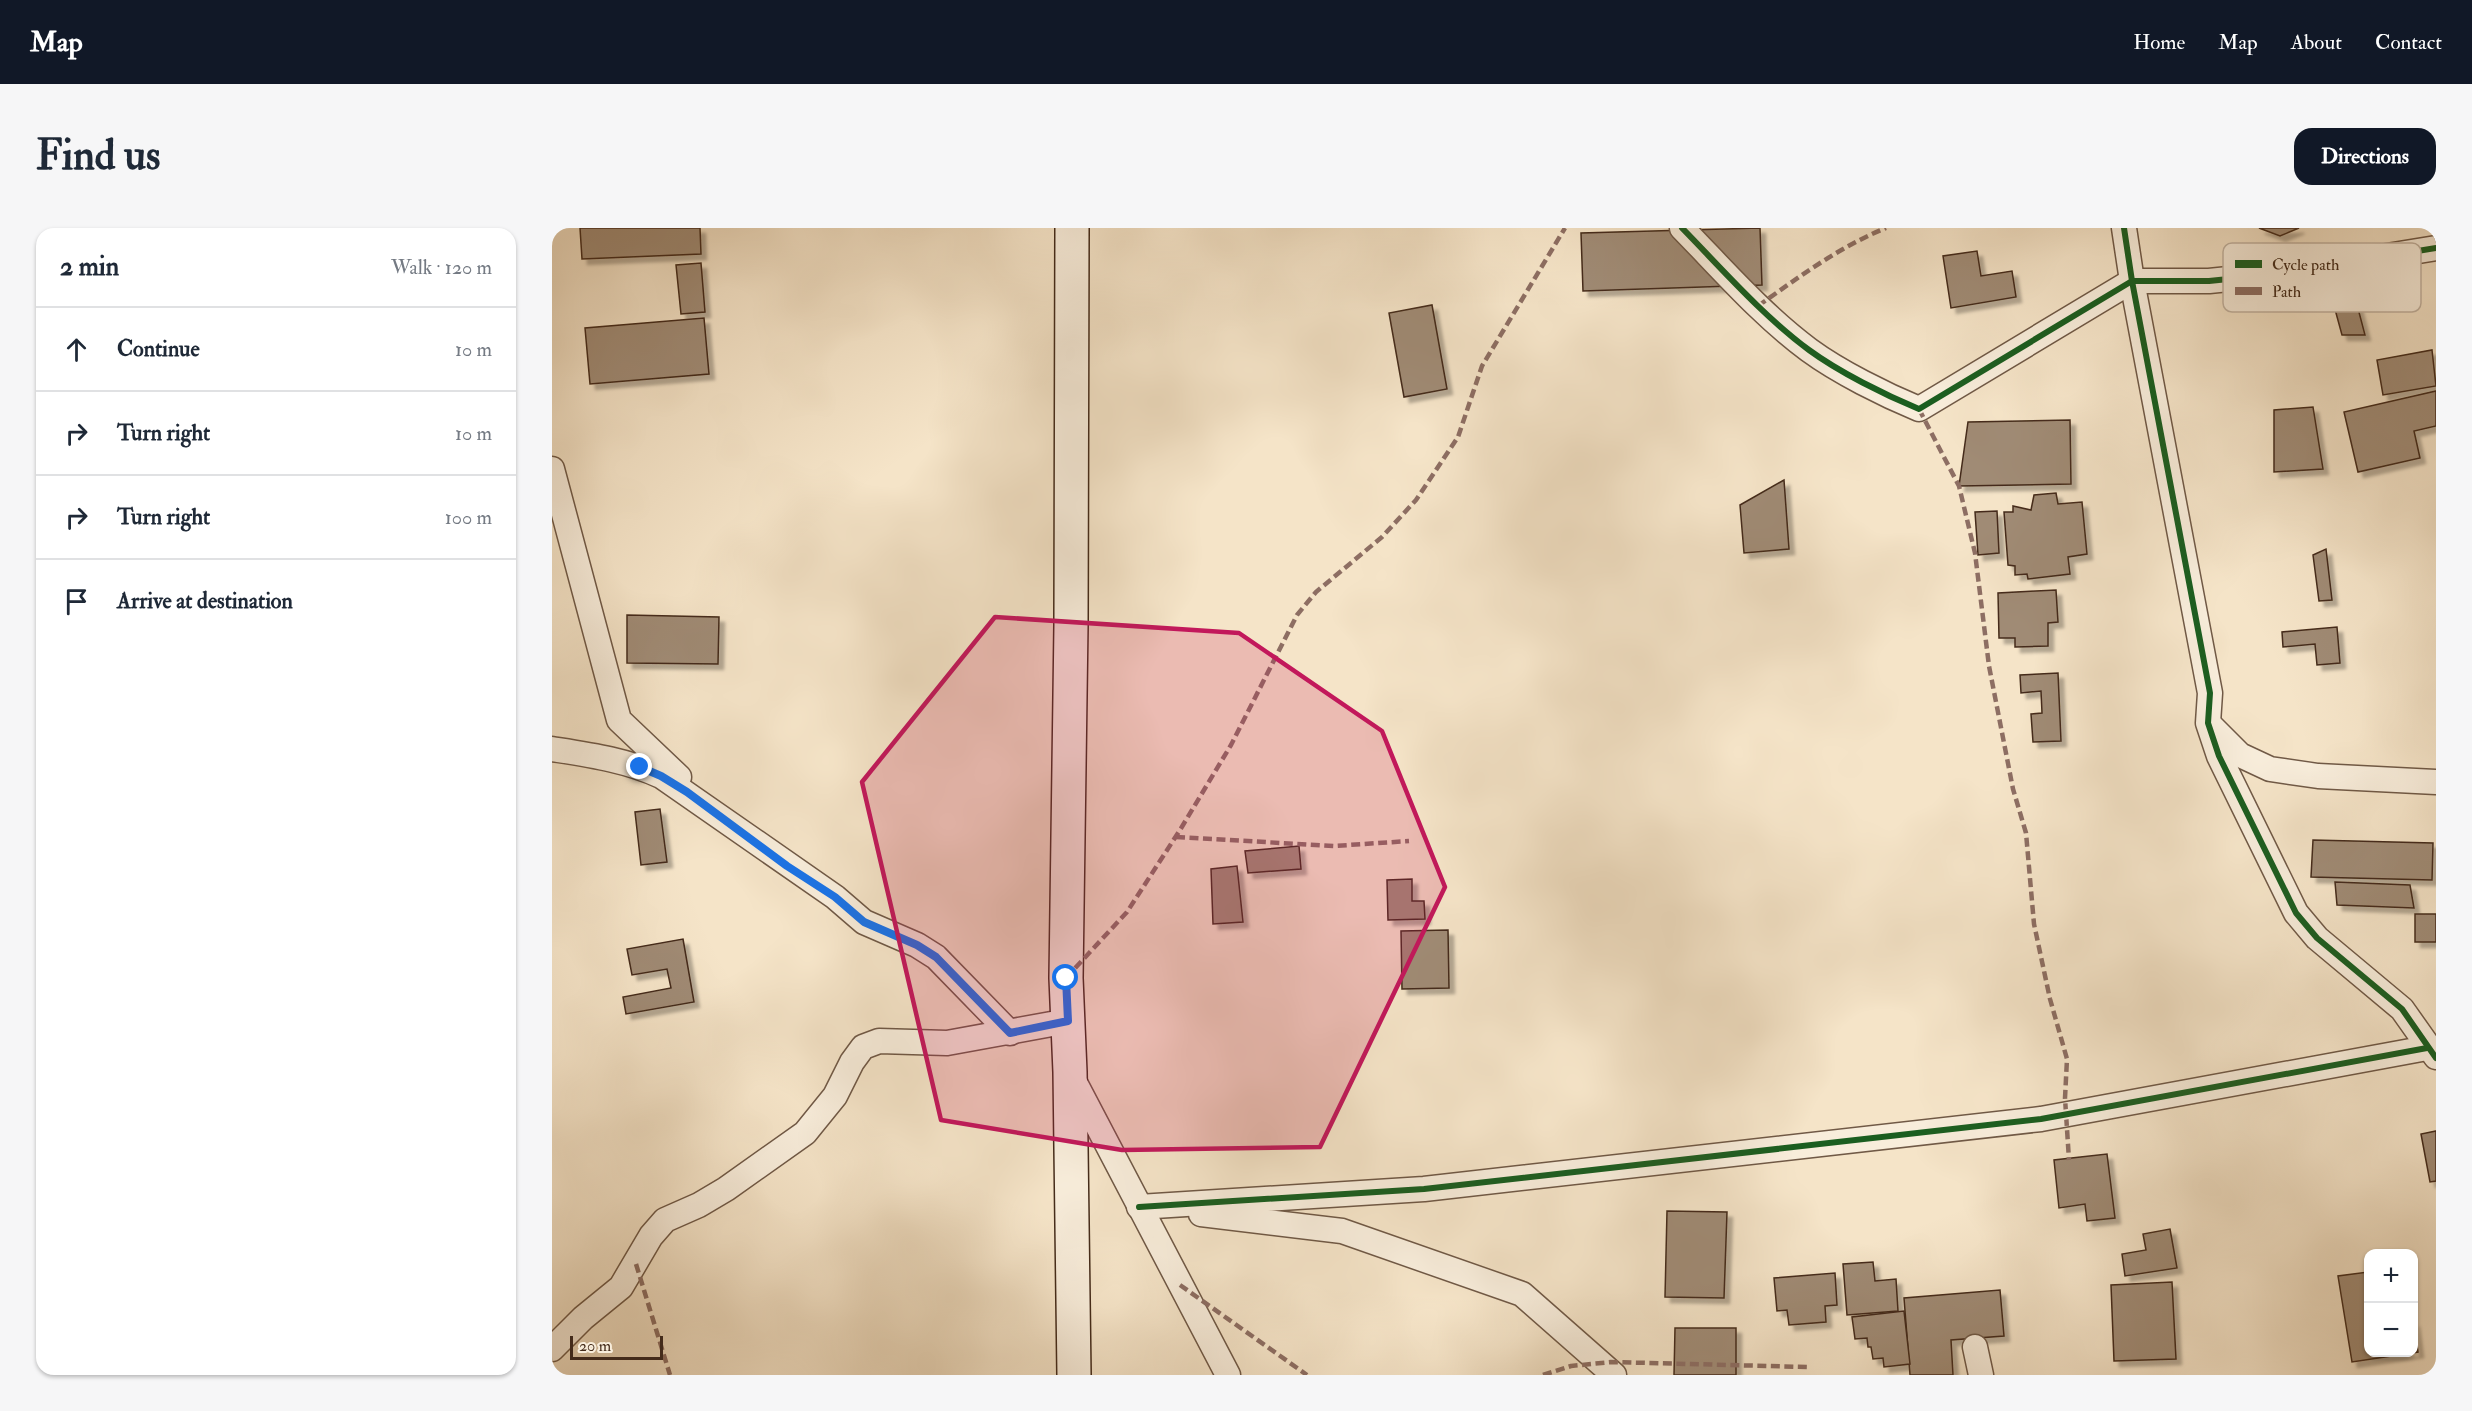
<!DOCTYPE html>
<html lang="en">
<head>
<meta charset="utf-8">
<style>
	:root { --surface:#fff; --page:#f6f6f7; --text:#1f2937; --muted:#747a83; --line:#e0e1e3; --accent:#111827 }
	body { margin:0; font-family:"IM FELL Double Pica",serif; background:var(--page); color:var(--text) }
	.controls { position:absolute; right:18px; bottom:18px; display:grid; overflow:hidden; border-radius:12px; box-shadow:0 2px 4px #0004 }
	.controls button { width:54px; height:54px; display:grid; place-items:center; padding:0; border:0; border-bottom:2px solid var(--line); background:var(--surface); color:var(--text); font:30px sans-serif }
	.scale { position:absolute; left:18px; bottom:15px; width:93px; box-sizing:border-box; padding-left:6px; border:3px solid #442b1a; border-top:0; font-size:16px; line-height:21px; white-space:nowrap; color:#442b1a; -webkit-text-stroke:4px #f8eddb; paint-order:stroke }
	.stop { position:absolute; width:18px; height:18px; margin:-14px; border:4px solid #1a73e8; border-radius:50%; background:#fff }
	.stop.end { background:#1a73e8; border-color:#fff; box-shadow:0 2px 6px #0008 }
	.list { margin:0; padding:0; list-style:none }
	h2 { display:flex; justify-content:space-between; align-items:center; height:78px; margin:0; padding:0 24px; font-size:26px }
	h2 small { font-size:20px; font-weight:400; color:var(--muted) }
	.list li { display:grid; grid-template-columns:39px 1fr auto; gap:18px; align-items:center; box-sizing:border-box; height:84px; padding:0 24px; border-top:2px solid var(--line) }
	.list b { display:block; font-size:22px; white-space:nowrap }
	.list em { font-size:20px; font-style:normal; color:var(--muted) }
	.icon { flex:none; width:33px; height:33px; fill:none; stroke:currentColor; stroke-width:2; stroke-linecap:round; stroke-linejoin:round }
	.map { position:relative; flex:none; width:1884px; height:1147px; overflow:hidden; border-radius:18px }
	header { display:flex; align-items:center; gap:36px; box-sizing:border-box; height:84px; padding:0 30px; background:var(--accent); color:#fff }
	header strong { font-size:28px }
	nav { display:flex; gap:33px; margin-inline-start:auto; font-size:21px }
	.intro { display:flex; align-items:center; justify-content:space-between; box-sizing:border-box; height:144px; padding:0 36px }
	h1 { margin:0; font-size:42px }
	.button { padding:15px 27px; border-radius:18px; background:var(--accent); color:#fff; font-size:21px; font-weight:700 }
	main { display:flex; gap:36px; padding:0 36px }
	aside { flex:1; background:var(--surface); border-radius:18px; box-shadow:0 2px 4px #0004 }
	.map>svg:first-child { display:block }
	.building { fill:#a08b74; stroke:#442b1a; stroke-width:1.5; filter:url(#shadow) }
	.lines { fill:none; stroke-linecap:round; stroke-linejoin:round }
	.street-casing { stroke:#705946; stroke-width:27 }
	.secondary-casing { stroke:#442b1a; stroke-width:36 }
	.street { stroke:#f8eddb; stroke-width:24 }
	.secondary { stroke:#f8eddb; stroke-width:33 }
	.quiet { stroke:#8d6e63; stroke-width:4.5; stroke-dasharray:9 4.5; stroke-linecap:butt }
	.cycleway-casing { stroke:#f8eddb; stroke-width:10 }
	.cycleway { stroke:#1b5e20; stroke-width:6 }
	.route { stroke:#1a73e8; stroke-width:8 }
	.marked { fill:#c2185b; fill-opacity:0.2; stroke:#c2185b; stroke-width:4.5; stroke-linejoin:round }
	.key { fill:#f8eddb; stroke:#c2b3a1; stroke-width:1.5 }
	.key-label { font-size:16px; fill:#442b1a }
</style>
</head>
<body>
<header>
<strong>Map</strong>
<nav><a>Home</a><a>Map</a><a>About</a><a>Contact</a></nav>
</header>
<div class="intro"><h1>Find us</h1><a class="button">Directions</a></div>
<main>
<aside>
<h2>2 min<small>Walk · 120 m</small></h2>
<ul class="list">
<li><svg class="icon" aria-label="ahead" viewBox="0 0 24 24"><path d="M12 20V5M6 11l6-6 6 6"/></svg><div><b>Continue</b></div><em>10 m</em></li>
<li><svg class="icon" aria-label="right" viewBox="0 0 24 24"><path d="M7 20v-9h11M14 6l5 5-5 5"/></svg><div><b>Turn right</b></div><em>10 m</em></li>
<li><svg class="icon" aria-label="right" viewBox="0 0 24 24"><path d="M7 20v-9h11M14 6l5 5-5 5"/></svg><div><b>Turn right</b></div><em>100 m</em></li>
<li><svg class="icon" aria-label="arrive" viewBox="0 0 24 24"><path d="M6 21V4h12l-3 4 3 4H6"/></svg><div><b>Arrive at destination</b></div></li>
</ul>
</aside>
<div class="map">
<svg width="1884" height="1147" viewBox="0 0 1884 1147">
	<defs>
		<filter id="shadow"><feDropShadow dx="5.5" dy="5.5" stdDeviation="1.5" flood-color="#0004"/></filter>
	</defs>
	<rect width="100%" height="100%" fill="#f5e4c8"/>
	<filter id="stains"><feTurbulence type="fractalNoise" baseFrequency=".00333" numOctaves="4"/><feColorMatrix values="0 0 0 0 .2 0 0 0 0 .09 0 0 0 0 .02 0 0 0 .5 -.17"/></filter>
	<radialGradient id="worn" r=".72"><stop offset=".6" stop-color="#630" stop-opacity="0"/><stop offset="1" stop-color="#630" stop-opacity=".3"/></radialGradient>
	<!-- building -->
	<g class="building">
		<polygon points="28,0 148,0 149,26 30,31"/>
		<polygon points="1208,0 1210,57 1031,63 1029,5"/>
		<polygon points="1707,0 1747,0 1728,8"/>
		<polygon points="1425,23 1429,48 1460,43 1464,69 1399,80 1391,28"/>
		<polygon points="149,35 153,84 129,86 124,37"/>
		<polygon points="1797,46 1813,107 1790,107 1775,52"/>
		<polygon points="880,77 895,161 852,169 837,85"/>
		<polygon points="152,90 157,146 38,156 33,100"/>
		<polygon points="1880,122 1884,158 1831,167 1825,132"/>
		<polygon points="1884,163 1884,198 1862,203 1868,230 1806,244 1792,184"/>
		<polygon points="1761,179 1771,241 1722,244 1722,182"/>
		<polygon points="1518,192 1519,256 1407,258 1416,194"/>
		<polygon points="1232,252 1237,321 1192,325 1188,277"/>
		<polygon points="1504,265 1506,276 1530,274 1535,326 1516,329 1518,346 1476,351 1475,346 1463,347 1463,338 1456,337 1452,284 1461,284 1461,278 1479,282 1482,267"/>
		<polygon points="1445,283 1447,325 1426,327 1423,284"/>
		<polygon points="1774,321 1780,372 1767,373 1761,327"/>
		<polygon points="1504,362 1506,394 1496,395 1496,418 1463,419 1463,410 1447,410 1446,365"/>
		<polygon points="75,387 167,389 166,436 75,435"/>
		<polygon points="1785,399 1788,435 1765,437 1763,416 1731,419 1730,404"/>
		<polygon points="1506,445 1509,513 1481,514 1479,486 1490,485 1489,463 1469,465 1468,447"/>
		<polygon points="108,581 115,634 89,637 83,584"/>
		<polygon points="1761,612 1881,615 1880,652 1759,649"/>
		<polygon points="747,618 749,641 696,645 693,623"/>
		<polygon points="685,638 691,694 661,696 659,641"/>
		<polygon points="860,651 860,673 872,673 873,691 836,692 835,652"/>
		<polygon points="1783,654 1858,657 1862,680 1785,677"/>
		<rect x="1863" y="686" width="21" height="28"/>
		<polygon points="896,702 897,760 850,761 849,703"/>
		<polygon points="131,711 142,774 74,786 71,769 119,760 115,741 80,747 75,721"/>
		<polygon points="1884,903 1884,953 1878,954 1869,906"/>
		<polygon points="1555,926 1563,990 1535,993 1533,976 1507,980 1502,932"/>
		<polygon points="1115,983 1175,984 1172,1070 1113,1069"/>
		<polygon points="1618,1001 1625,1040 1573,1048 1570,1026 1594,1022 1591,1006"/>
		<polygon points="1321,1034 1323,1053 1344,1051 1346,1083 1295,1087 1291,1036"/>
		<polygon points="1816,1044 1816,1124 1862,1124 1862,1093 1866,1124 1800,1134 1786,1048"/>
		<polygon points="1283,1045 1285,1077 1273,1078 1274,1094 1237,1097 1235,1082 1225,1083 1222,1050"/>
		<polygon points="1620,1054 1624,1131 1562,1133 1559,1057"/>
		<polygon points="1448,1062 1452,1108 1399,1112 1401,1147 1358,1147 1352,1070"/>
		<polygon points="1352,1083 1358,1136 1332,1139 1331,1130 1321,1131 1319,1119 1316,1119 1315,1110 1303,1111 1300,1089"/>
		<polygon points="1123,1100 1184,1100 1184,1147 1122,1147"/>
	</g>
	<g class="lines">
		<!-- street casing -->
		<g class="street-casing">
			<g id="street">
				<path d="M1130 0C1171 42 1210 87 1257 122 1287 144 1333 167 1367 181L1580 53H1657L1725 46 1884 20"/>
				<polyline points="1572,0 1580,53 1658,465 1656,495 1667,528 1744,685 1765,710 1850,781 1884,829"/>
				<polyline points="0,241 67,492 127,549"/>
				<polyline points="1660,499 1688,527 1718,541 1766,548 1884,554"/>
				<path d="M0 521C38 527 74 532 109 548L283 669 312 694 365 717 384 729 458 805"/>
				<polyline points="520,849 676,1147"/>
				<polyline points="587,979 872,961 1489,891 1875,820"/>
				<polyline points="649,986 790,1003 970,1066 1062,1147"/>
				<polyline points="1423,1119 1429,1147"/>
				<polyline points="0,1121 31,1090 69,1059 99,1008 113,992 147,977 174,961 253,905 283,868 300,834 311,819 327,813 395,815 516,793"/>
			</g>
		</g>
		<!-- secondary casing -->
		<g class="secondary-casing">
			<polyline id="secondary" points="520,0 519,397 514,750 518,844 522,1147"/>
		</g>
		<!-- street -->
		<use href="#street" class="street"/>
		<!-- secondary -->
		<use href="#secondary" class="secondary"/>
		<!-- quiet -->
		<g class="quiet">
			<path d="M1206 78C1247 49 1287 19 1334 0"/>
			<polyline points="1367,181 1407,258 1423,325 1437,438 1461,561 1474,605 1482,696 1498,771 1515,831 1513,870 1517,932"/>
			<polyline points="624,609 782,618 857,613"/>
			<polyline points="514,750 575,684 628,602 679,517 745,387 764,364 830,309 864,272 906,209 930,138 1013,0"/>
			<polyline points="84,1036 118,1147"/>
			<polyline points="628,1057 755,1147"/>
			<polyline points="991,1147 1019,1138 1059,1134 1255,1139"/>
		</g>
		<!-- cycleway casing -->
		<g class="cycleway-casing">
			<g id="cycleway">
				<path d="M1130 0C1171 42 1210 87 1257 122 1287 144 1333 167 1367 181L1580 53H1657L1725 46 1884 20"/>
				<polyline points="1572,0 1580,53 1658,465 1656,495 1667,528 1744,685 1765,710 1850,781 1884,830"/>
				<polyline points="587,979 872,961 1489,891 1875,820"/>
			</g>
		</g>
		<!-- cycleway -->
		<use href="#cycleway" class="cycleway"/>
	</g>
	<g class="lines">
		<!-- route -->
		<polyline class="route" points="88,539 109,548 135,564 235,638 283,669 312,694 365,717 384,729 458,805 516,793 514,750"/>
	</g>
	<!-- marked area -->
	<path class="marked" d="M443 389 687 405 830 503 893 659 768 919 570 922 389 892 310 554Z"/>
	<!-- legend -->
	<rect x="1671" y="15" width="198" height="69" rx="9" class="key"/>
	<rect x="1683" y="32" width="27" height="8" fill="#1b5e20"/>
	<rect x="1683" y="59" width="27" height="8" fill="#8d6e63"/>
	<g class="key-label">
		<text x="1720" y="42">Cycle path</text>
		<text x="1720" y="69">Path</text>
	</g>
	<rect width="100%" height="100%" filter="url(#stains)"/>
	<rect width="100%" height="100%" fill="url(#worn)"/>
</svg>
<div class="controls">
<button>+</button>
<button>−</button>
</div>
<div class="scale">20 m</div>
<div class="stop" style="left:514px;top:750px"></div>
<div class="stop end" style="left:88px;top:539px"></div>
</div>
</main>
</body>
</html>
